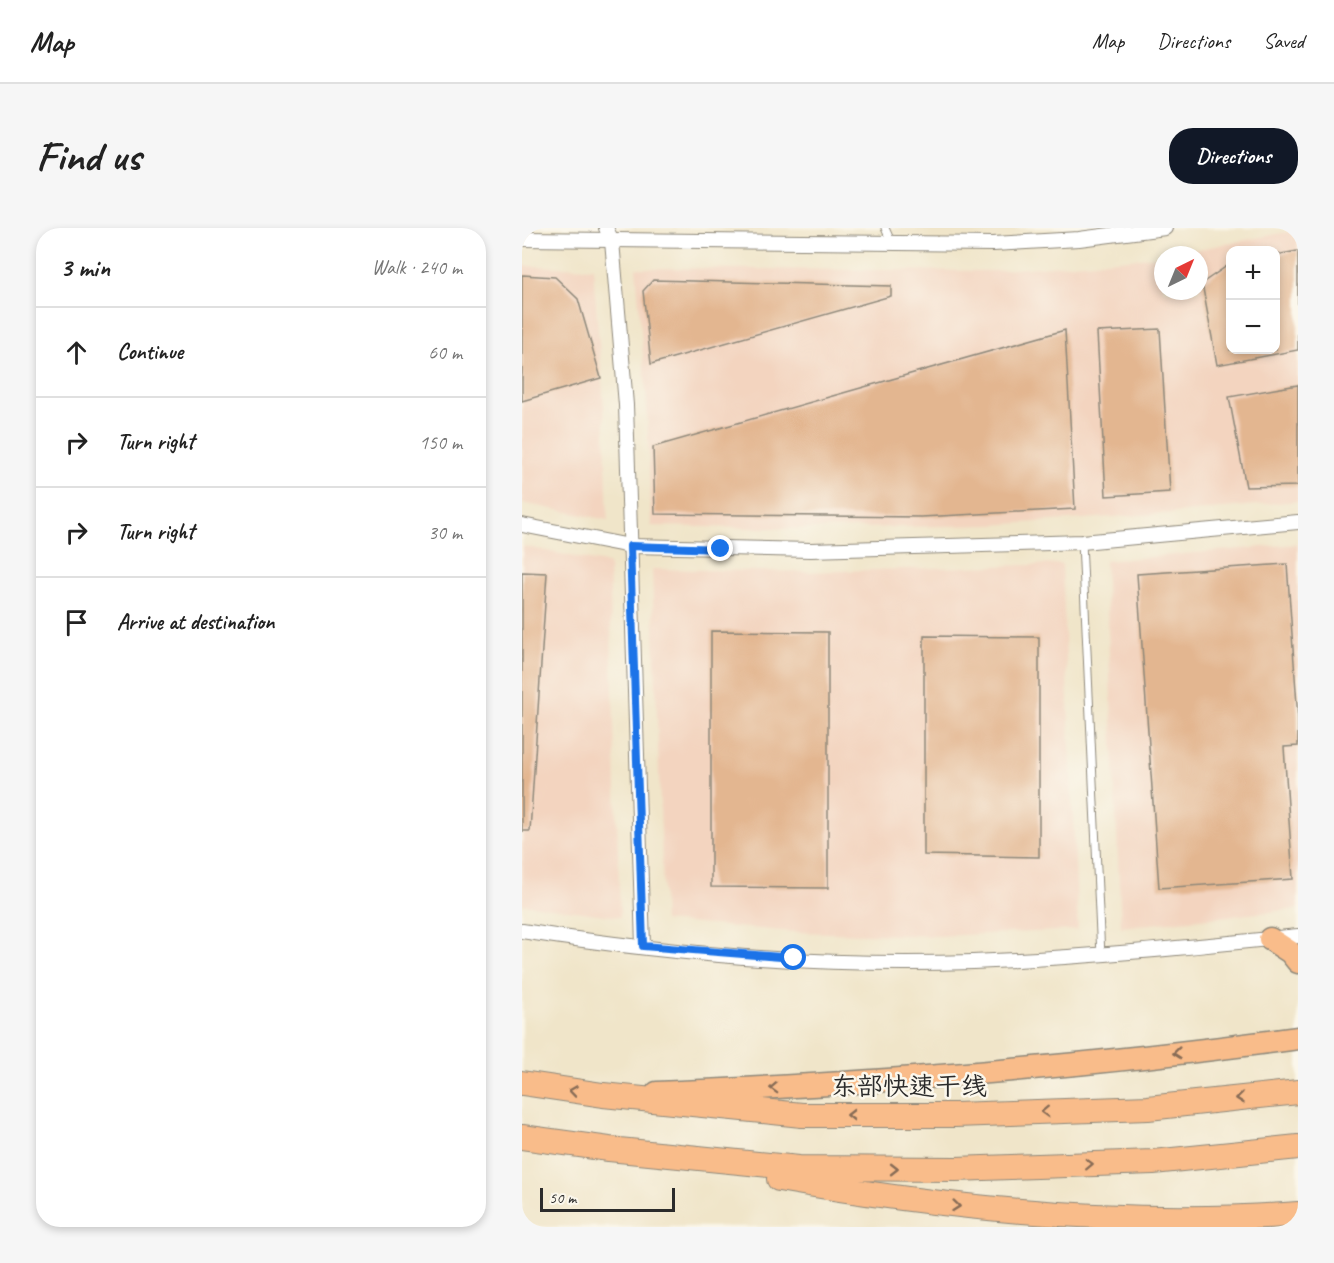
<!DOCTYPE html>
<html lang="en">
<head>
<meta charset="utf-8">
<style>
	:root { --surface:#fff; --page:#f6f6f6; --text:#222; --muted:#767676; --line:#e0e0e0; --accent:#111827 }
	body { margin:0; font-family:Caveat,"LXGW WenKai TC",sans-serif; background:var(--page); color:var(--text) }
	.controls { position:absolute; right:18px; top:18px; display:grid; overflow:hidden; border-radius:12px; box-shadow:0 3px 9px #0003 }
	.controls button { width:54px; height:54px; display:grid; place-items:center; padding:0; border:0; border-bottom:2px solid var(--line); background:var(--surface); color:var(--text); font:30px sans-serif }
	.compass { position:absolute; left:632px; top:18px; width:54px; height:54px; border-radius:50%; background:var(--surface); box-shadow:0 3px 9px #0003; rotate:43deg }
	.scale { position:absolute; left:18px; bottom:15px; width:135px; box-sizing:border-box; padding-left:6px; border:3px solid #2b2b2b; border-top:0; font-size:16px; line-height:21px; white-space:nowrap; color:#2b2b2b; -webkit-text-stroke:4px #fbf7ec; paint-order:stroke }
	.stop { position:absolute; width:18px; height:18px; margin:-14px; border:4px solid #1a73e8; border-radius:50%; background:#fff }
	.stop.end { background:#1a73e8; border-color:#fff; box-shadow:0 2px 6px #0008 }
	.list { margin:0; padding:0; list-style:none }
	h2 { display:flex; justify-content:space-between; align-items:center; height:78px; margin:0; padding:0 24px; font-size:26px }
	h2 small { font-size:20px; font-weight:400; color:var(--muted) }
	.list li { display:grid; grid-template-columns:39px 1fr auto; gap:18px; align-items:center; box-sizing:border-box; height:90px; padding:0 24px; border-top:2px solid var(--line) }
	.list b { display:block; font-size:22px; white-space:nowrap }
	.list em { font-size:20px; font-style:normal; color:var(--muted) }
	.icon { flex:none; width:33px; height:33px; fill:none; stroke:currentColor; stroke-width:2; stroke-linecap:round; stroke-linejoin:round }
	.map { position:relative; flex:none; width:776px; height:999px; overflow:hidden; border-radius:24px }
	header { display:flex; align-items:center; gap:36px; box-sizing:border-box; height:84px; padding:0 30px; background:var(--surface); border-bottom:2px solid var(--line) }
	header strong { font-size:28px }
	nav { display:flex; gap:33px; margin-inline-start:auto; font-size:21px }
	.intro { display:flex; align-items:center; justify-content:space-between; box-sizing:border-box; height:144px; padding:0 36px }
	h1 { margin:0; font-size:42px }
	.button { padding:15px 27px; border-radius:24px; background:var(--accent); color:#fff; font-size:21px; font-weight:700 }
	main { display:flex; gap:36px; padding:0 36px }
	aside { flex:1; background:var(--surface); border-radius:24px; box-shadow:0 3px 9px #0003 }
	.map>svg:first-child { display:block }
	.built { fill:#f3d4bf; fill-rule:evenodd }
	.building { fill:#e3b690 }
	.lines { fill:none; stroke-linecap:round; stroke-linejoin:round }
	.service-casing { stroke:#8e887a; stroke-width:9 }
	.minor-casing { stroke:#8e887a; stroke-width:16 }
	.primary-casing { stroke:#8e887a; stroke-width:25 }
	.trunk-casing { stroke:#8e887a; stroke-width:26 }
	.service { stroke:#fff; stroke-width:7 }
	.minor { stroke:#fff; stroke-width:14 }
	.primary { stroke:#f9bc8a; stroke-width:22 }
	.trunk { stroke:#f9bc8a; stroke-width:24 }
	.oneway { stroke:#886c56 }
	.route { stroke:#1a73e8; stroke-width:8 }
	.labels { text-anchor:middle; stroke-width:5; stroke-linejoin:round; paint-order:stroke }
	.street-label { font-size:26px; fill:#2b2b2b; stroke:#fbf7ec }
</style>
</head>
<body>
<header>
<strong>Map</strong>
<nav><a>Map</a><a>Directions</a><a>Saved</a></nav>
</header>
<div class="intro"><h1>Find us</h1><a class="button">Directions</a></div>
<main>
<aside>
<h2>3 min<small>Walk · 240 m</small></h2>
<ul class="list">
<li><svg class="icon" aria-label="ahead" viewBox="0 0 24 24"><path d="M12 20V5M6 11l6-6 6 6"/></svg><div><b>Continue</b></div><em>60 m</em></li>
<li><svg class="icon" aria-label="right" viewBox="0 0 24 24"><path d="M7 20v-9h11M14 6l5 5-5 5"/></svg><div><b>Turn right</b></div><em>150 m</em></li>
<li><svg class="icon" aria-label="right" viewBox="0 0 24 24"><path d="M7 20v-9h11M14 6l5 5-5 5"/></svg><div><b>Turn right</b></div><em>30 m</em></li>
<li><svg class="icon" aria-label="arrive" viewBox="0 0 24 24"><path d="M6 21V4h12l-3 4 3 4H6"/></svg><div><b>Arrive at destination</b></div></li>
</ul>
</aside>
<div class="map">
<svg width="776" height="999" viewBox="0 0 776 999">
	<rect width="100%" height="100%" fill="#fbf7ec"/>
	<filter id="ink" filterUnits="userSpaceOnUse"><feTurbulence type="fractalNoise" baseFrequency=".0167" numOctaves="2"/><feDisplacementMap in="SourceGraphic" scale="12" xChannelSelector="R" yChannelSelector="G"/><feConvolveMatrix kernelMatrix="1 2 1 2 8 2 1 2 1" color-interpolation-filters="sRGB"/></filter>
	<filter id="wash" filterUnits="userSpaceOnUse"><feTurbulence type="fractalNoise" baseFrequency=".008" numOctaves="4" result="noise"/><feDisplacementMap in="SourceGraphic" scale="24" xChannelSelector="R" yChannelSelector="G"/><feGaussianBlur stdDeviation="1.35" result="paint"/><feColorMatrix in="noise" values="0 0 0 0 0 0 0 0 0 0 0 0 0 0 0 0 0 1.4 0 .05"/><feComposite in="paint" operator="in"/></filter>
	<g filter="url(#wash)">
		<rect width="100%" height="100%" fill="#f0e5c9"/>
		<!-- built -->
		<g class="built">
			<path d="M776 2V273L652 285 469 297 289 301 129 298 125 176 114 40 472 43 641 28V63H677V27H646ZM708 22H754V122H708Z"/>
			<polygon points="0,38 71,40 82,178 86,292 0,275"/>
			<polygon points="776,316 776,681 599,699 583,333"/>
			<polygon points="0,318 87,336 98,689 0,676"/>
			<polygon points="540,336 556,702 416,708 273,704 142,693 130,341 289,344"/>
		</g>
		<g id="blocks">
			<!-- building -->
			<g class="building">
				<polygon points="776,23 776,122 695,137 680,55 708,36 708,122 754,122 754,27"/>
				<polygon points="0,47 33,49 56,71 79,150 0,173"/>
				<polygon points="131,52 369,58 369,68 129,136 121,63"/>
				<polygon points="638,101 648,264 584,268 575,104"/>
				<polygon points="543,102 553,281 399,289 133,286 131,219"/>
				<polygon points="776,157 776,258 724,259 707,169"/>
				<polygon points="765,336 776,491 776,518 762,519 771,651 637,660 615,346"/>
				<polygon points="0,344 25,345 8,603 0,603"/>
				<polygon points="189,403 306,404 306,660 189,659"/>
				<polygon points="402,408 517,409 517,629 402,627"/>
			</g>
		</g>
	</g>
	<g filter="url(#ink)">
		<use href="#blocks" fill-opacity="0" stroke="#8e887a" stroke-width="1.5"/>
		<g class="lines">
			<!-- service casing -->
			<g class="service-casing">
				<g id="service">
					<polyline points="363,0 370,16"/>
					<polyline points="560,314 579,728"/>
				</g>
			</g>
			<!-- minor casing -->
			<g class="minor-casing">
				<g id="minor">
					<polyline points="84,0 90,13 104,177 121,718"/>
					<polyline points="0,11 471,16 557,11 643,0"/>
					<polyline points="0,297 108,318 289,322 560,314 776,294"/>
					<path d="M0 703C146 726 303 739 451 734 560 730 668 719 776 708"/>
				</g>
			</g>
			<!-- primary casing -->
			<g class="primary-casing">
				<g id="primary">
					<polyline points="748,711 768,724 776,734"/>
					<path d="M135 865C349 856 563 839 776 810"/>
				</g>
			</g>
			<!-- trunk casing -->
			<g class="trunk-casing">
				<g id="trunk">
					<polyline points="0,855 81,867 280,887 433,887 626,880 776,864"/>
					<polyline points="0,909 87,921 277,940 434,941 631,934 776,919"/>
					<path d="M257 951C427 981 604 999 776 986"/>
				</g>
			</g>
			<!-- service -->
			<use href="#service" class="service"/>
			<!-- minor -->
			<use href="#minor" class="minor"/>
			<!-- primary -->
			<use href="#primary" class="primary"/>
			<!-- trunk -->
			<use href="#trunk" class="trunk"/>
		</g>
		<!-- one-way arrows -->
		<defs><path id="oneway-chevron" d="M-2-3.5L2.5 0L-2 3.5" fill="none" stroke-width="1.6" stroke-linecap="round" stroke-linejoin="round" transform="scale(1.5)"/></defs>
		<g class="oneway">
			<use href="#oneway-chevron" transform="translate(655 825) rotate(174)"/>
			<use href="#oneway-chevron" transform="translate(252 860) rotate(178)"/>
			<use href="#oneway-chevron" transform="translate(51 863) rotate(-172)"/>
			<use href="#oneway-chevron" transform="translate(718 870) rotate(174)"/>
			<use href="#oneway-chevron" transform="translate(523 884) rotate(178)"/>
			<use href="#oneway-chevron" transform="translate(329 887) rotate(-180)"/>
			<use href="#oneway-chevron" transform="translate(567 936) rotate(-2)"/>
			<use href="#oneway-chevron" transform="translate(372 941)"/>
			<use href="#oneway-chevron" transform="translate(434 978) rotate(6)"/>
		</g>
	</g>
	<g class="lines" filter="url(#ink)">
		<!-- route -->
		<polyline class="route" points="199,321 108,318 121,718 272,730"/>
	</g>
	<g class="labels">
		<!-- street labels -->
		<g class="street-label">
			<text x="387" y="867">东部快速干线</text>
		</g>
	</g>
</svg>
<div class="controls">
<button>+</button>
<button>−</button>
</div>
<svg class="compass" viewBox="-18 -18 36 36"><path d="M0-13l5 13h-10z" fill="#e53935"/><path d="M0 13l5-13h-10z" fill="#767676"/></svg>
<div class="scale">50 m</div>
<div class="stop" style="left:272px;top:730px"></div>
<div class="stop end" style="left:199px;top:321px"></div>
</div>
</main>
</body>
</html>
